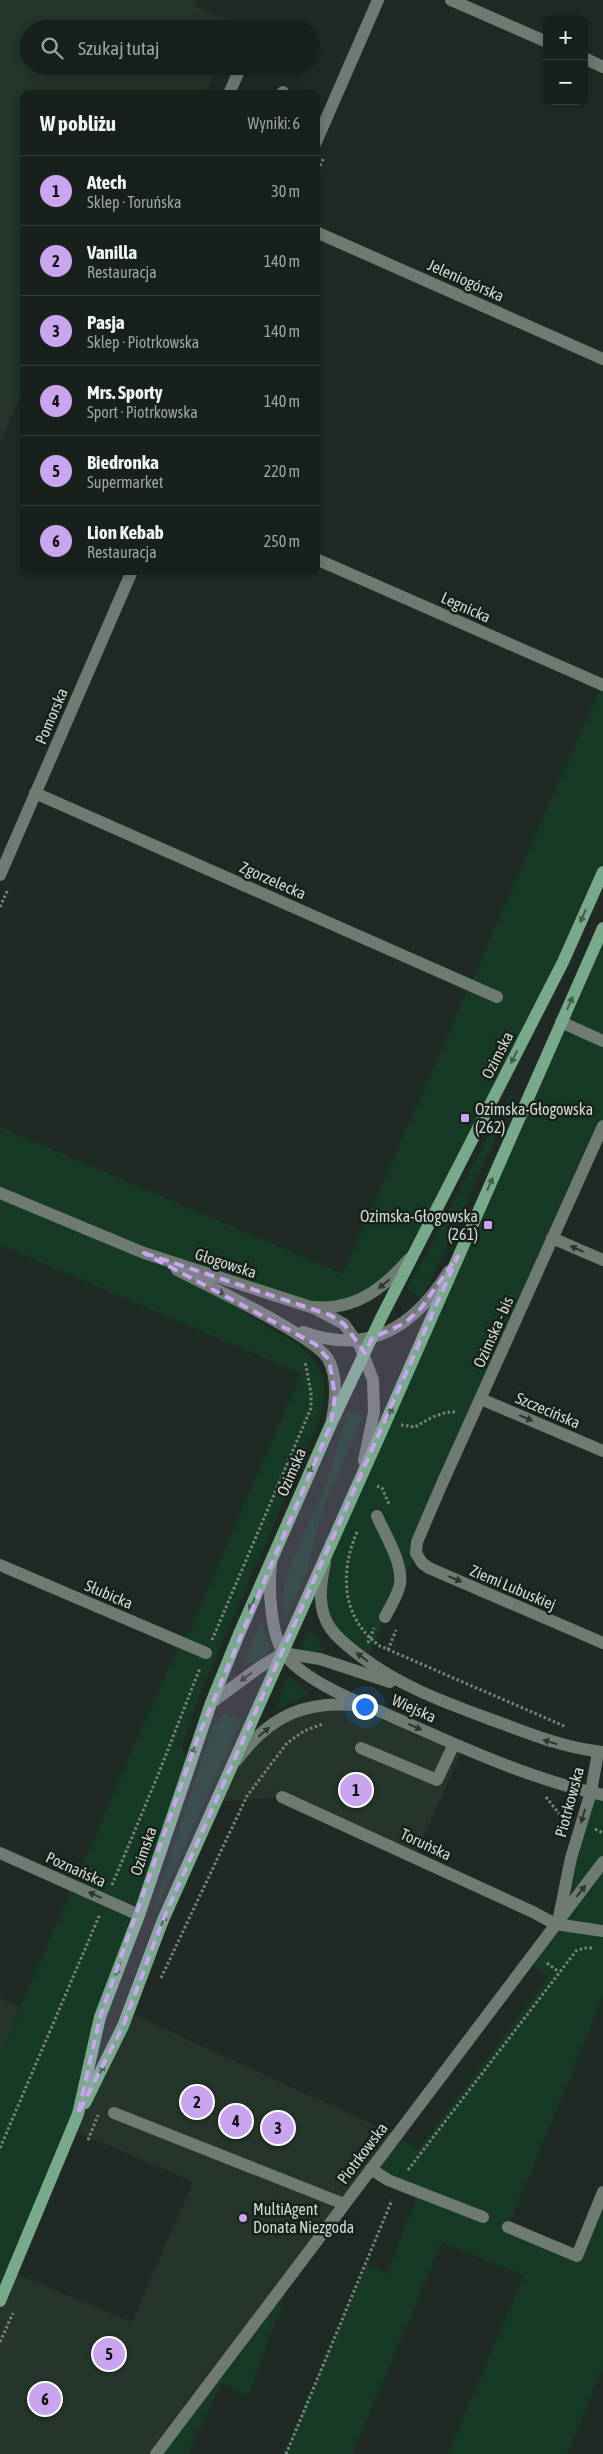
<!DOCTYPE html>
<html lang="pl">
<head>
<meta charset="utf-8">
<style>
	:root { --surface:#18201b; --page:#252d28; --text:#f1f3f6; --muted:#9fa3a3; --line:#363e3a; --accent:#c8a5ee }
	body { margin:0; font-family:"Asap Condensed",sans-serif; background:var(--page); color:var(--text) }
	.controls { position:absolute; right:15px; top:15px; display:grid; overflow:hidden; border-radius:10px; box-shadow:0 2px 12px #0003 }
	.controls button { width:45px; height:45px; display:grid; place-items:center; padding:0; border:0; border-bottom:1px solid var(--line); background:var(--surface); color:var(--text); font:25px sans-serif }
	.you { position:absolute; left:364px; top:1706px; width:18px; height:18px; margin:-12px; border:4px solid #fff; border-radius:50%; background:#1a73e8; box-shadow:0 0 0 8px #1a73e833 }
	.badge { display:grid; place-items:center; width:32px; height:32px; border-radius:50%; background:var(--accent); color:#111; font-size:16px; font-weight:700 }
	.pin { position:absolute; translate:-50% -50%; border:2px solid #fff; box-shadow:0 1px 5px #0006 }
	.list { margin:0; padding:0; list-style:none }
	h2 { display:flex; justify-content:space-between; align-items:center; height:65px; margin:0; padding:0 20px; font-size:21px }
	h2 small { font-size:16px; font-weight:400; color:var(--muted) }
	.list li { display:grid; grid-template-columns:32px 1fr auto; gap:15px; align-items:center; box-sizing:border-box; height:70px; padding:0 20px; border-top:1px solid var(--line) }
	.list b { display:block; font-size:19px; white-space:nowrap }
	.list p { margin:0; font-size:16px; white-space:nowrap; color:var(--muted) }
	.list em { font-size:16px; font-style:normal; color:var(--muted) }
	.icon { flex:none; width:28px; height:28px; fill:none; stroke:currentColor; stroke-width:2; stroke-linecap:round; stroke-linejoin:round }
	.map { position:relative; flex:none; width:603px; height:2454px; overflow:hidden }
	.search { position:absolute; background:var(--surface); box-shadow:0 2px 12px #0003; left:20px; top:20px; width:300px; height:55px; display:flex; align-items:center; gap:12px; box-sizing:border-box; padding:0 18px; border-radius:28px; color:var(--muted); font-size:19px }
	.panel { position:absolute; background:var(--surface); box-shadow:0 2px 12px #0003; left:20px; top:90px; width:300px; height:485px; border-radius:10px }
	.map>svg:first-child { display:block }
	.built { fill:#25352b }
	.green { fill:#173a26 }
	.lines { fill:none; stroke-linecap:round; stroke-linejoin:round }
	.path { stroke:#7a827d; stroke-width:3; stroke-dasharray:2.5 2.5; stroke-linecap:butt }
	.minor { stroke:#6e7a72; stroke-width:12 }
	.major { stroke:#78a98b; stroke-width:12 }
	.oneway { fill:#435e4d }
	.oneway2 { fill:#2d3730 }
	.marked { fill:#c8a5ee; fill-opacity:0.2; stroke:#c8a5ee; stroke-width:4; stroke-dasharray:10 6; stroke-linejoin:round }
	.poi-dot { fill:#c8a5ee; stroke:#17211a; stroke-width:2 }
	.labels { text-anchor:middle; stroke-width:5; stroke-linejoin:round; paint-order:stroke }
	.street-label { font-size:16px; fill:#d2d9d4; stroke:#17211a }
	.poi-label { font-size:16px; fill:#d2d9d4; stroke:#17211a; text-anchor:start }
</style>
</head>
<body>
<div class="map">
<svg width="603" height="2454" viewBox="0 0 603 2454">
	<rect width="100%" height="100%" fill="#202a24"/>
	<!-- built -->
	<g class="built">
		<polygon points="0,0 196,0 194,6 229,21 232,29 29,29 29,66 217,66 205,94 24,94 24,388 0,443"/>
		<polygon points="353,1705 463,1748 415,1857 282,1797 216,1802 231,1768 284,1716"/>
		<polygon points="0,1998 20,2007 0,2054"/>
		<polygon points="128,2012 396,2135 156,2454 0,2454 0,2301 12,2272 132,2322 193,2182 72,2130"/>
	</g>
	<!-- green -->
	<g class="green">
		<path d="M603 682V872L417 1249 394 1276 329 1307 147 1254 296 1343C326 1369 329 1381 319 1420L202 1688 182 1745 188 1768 100 2017 78 2114 0 2301V2054L177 1648 190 1630 301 1374 0 1245V1127L343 1274Z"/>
		<polygon points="603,928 603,1126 416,1553 366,1661 325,1619 324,1567"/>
		<polygon points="512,1092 515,1093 436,1270 421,1298 407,1290"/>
		<path d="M349 1410 363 1416 322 1511 307 1569 287 1615C268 1594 319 1508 327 1483 335 1458 339 1434 349 1410Z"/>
		<polygon points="262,1623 270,1647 265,1658 243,1666 259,1624"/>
		<polygon points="310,1629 324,1648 323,1652 302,1650 301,1647"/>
		<polygon points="289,1676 310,1694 279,1708 276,1707"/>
		<polygon points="223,1714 241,1720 156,1911 153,1910 213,1727"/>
		<polygon points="591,1792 603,1795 603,1997 508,2227 576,2256 603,2192 603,2367 567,2454 448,2454 524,2276 442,2242 352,2454 284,2454 366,2265 387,2273 416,2199 368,2177 396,2135 418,2150 549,1977 528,1961 558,1920"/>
		<polygon points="289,2285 248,2396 221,2383 188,2454 156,2454"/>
	</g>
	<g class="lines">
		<!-- path -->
		<g class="path">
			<polyline points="316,175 324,157"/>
			<polyline points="0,907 8,889"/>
			<path d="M401 1425 415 1427C427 1420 441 1411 456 1412"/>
			<polyline points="377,1486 382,1488 389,1504"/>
			<path d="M357 1532C339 1573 342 1619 380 1646L564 1726"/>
			<polyline points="212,1640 311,1408 311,1393 305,1361"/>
			<polyline points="368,1643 374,1628"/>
			<polyline points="388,1650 396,1630"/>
			<polyline points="546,1797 560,1815"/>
			<polyline points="595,1829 603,1833"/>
			<polyline points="112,1885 158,1775 200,1668"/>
			<polyline points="547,1963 559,1972"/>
			<polyline points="161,1978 247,1796 287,1743 304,1731 323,1724"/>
			<polyline points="88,2140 98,2115"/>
			<polyline points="0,2148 100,1914"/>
			<polyline points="408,2170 576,1951 584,1948 593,1948"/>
			<polyline points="0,2342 13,2313"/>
			<polyline points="286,2454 392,2200"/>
		</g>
		<!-- minor -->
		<g class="minor">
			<polyline points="451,0 547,42"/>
			<polyline points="584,58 603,67"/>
			<polyline points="229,94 238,73"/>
			<polyline points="282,94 283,92"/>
			<polyline points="316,142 378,0"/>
			<polyline points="316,232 603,359"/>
			<polyline points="316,559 603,685"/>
			<polyline points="35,793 497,997"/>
			<polyline points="0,875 132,571"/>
			<polyline points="561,1022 603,1041"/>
			<polyline points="0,1193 144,1253 314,1308 344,1324 360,1346 373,1380 374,1412 364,1461"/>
			<polyline points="552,1238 603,1260"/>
			<path d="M177 1270C206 1285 315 1336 328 1359 338 1377 336 1399 332 1419"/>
			<path d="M315 1307C355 1311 385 1287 409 1259"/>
			<path d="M303 1332C369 1356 414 1327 449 1271"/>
			<polyline points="481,1399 603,1451"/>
			<path d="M377 1516C385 1535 403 1562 400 1584 398 1595 390 1607 385 1617"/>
			<polyline points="416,1553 417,1542 441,1486 603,1126"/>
			<polyline points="416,1553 422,1563 429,1568 603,1643"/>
			<path d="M325 1563C320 1585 317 1610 331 1629 338 1639 349 1647 359 1655 398 1685 441 1701 487 1718 526 1732 562 1748 603 1752"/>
			<polyline points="0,1565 206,1653"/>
			<path d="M271 1565C268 1587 271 1635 284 1654 305 1682 361 1703 393 1717 461 1747 529 1779 603 1795"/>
			<polyline points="211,1703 257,1669 283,1653 320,1659 390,1682"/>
			<polyline points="361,1748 437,1780 454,1744"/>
			<path d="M237 1760C270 1715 307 1699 362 1706"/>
			<polyline points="282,1797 533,1912 555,1924 603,1931"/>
			<polyline points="0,1853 139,1915"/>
			<polyline points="559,1917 571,1858 591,1792 598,1752"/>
			<polyline points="114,2113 344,2204"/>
			<polyline points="371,2169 388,2180 483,2217"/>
			<polyline points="508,2227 577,2256 603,2192"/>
			<polyline points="156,2454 603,1862"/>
		</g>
		<!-- major -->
		<g class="major">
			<polyline points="85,2103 123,2026 163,1920 384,1426 603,928"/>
			<polyline points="0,2301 78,2114 100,2017 139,1915 211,1703 239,1634 331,1424 381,1318 563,962 603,872"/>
		</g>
	</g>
	<!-- one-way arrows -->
	<defs><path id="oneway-solid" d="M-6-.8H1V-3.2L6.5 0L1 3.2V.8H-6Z" transform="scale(1.25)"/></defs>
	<g class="oneway">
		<use href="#oneway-solid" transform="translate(583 916) rotate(114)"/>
		<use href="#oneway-solid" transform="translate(570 1003) rotate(-66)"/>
		<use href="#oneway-solid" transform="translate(514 1057) rotate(117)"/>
		<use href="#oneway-solid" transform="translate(490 1184) rotate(-66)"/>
		<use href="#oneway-solid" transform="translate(390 1413) rotate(-67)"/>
		<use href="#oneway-solid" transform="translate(311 1468) rotate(113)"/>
		<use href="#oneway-solid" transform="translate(252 1604) rotate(114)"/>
		<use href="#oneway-solid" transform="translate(194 1749) rotate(110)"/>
		<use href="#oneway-solid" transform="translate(163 1921) rotate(-67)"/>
		<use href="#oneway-solid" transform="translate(118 1969) rotate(111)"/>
		<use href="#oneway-solid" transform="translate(101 2071) rotate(-64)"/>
	</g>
	<g class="oneway2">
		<use href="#oneway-solid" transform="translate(577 1249) rotate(-157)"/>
		<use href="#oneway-solid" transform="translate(384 1284) rotate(141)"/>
		<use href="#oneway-solid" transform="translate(218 1291) rotate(28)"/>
		<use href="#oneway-solid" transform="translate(526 1418) rotate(23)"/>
		<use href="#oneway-solid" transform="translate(455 1579) rotate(23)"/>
		<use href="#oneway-solid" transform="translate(362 1657) rotate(-143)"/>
		<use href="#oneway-solid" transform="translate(246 1677) rotate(143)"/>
		<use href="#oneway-solid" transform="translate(415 1727) rotate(24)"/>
		<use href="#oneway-solid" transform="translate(264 1732) rotate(-40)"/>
		<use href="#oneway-solid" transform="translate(550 1742) rotate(-163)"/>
		<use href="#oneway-solid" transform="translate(583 1816) rotate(107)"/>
		<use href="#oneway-solid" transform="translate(581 1891) rotate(-52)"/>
		<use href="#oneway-solid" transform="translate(95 1895) rotate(-156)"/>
	</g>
	<!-- marked area -->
	<path class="marked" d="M144 1253 330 1315 344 1324 365 1353 372 1338 405 1323 421 1308 458 1256 163 1920 123 2026 78 2114 100 2017 198 1737 331 1424 335 1396 329 1360 315 1344Z"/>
	<!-- markers -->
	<g class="poi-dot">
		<rect x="460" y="1113" width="10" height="10" rx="2.5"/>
		<rect x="483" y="1220" width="10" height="10" rx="2.5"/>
		<circle cx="243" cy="2218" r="5"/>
	</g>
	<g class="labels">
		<!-- street labels -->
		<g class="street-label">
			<text transform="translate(466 280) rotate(24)" y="6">Jeleniogórska</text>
			<text transform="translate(466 607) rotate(24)" y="6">Legnicka</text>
			<text transform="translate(51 716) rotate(-67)" y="6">Pomorska</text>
			<text transform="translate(273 880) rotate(24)" y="6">Zgorzelecka</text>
			<text transform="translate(497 1055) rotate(-63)" y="6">Ozimska</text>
			<text transform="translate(226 1263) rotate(18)" y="6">Głogowska</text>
			<text transform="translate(493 1332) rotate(-66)" y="6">Ozimska - bis</text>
			<text transform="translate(548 1410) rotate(23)" y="6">Szczecińska</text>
			<text transform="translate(291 1472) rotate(-67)" y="6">Ozimska</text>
			<text transform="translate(513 1587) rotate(23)" y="6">Ziemi Lubuskiej</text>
			<text transform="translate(109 1594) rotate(23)" y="6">Słubicka</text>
			<text transform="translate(414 1708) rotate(24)" y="6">Wiejska</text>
			<text transform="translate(569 1802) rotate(-75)" y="6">Piotrkowska</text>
			<text transform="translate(426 1844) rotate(25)" y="6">Toruńska</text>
			<text transform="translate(143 1851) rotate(-71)" y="6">Ozimska</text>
			<text transform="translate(76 1869) rotate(24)" y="6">Poznańska</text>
			<text transform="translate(362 2153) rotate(-53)" y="6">Piotrkowska</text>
		</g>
		<!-- poi labels -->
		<g class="poi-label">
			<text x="475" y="1115">Ozimska-Głogowska<tspan x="475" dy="18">(262)</tspan></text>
			<text x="478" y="1222" text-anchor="end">Ozimska-Głogowska<tspan x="478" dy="18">(261)</tspan></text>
			<text x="253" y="2215">MultiAgent<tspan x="253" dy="18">Donata Niezgoda</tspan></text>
		</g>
	</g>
</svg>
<div class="controls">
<button>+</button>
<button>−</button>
</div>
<div class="you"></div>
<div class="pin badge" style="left:356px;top:1790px">1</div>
<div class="pin badge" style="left:197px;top:2102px">2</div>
<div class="pin badge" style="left:278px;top:2128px">3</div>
<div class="pin badge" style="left:236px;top:2121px">4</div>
<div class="pin badge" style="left:109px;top:2354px">5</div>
<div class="pin badge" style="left:45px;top:2399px">6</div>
<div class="search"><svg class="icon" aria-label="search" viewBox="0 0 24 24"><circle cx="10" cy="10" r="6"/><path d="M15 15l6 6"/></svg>Szukaj tutaj</div>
<section class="panel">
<h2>W pobliżu<small>Wyniki: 6</small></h2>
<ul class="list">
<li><span class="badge">1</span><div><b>Atech</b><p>Sklep · Toruńska</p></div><em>30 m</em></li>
<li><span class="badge">2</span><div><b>Vanilla</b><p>Restauracja</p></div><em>140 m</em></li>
<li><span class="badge">3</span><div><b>Pasja</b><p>Sklep · Piotrkowska</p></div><em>140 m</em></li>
<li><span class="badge">4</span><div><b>Mrs. Sporty</b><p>Sport · Piotrkowska</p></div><em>140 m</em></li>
<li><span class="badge">5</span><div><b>Biedronka</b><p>Supermarket</p></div><em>220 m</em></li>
<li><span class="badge">6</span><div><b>Lion Kebab</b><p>Restauracja</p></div><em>250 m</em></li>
</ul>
</section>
</div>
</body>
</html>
